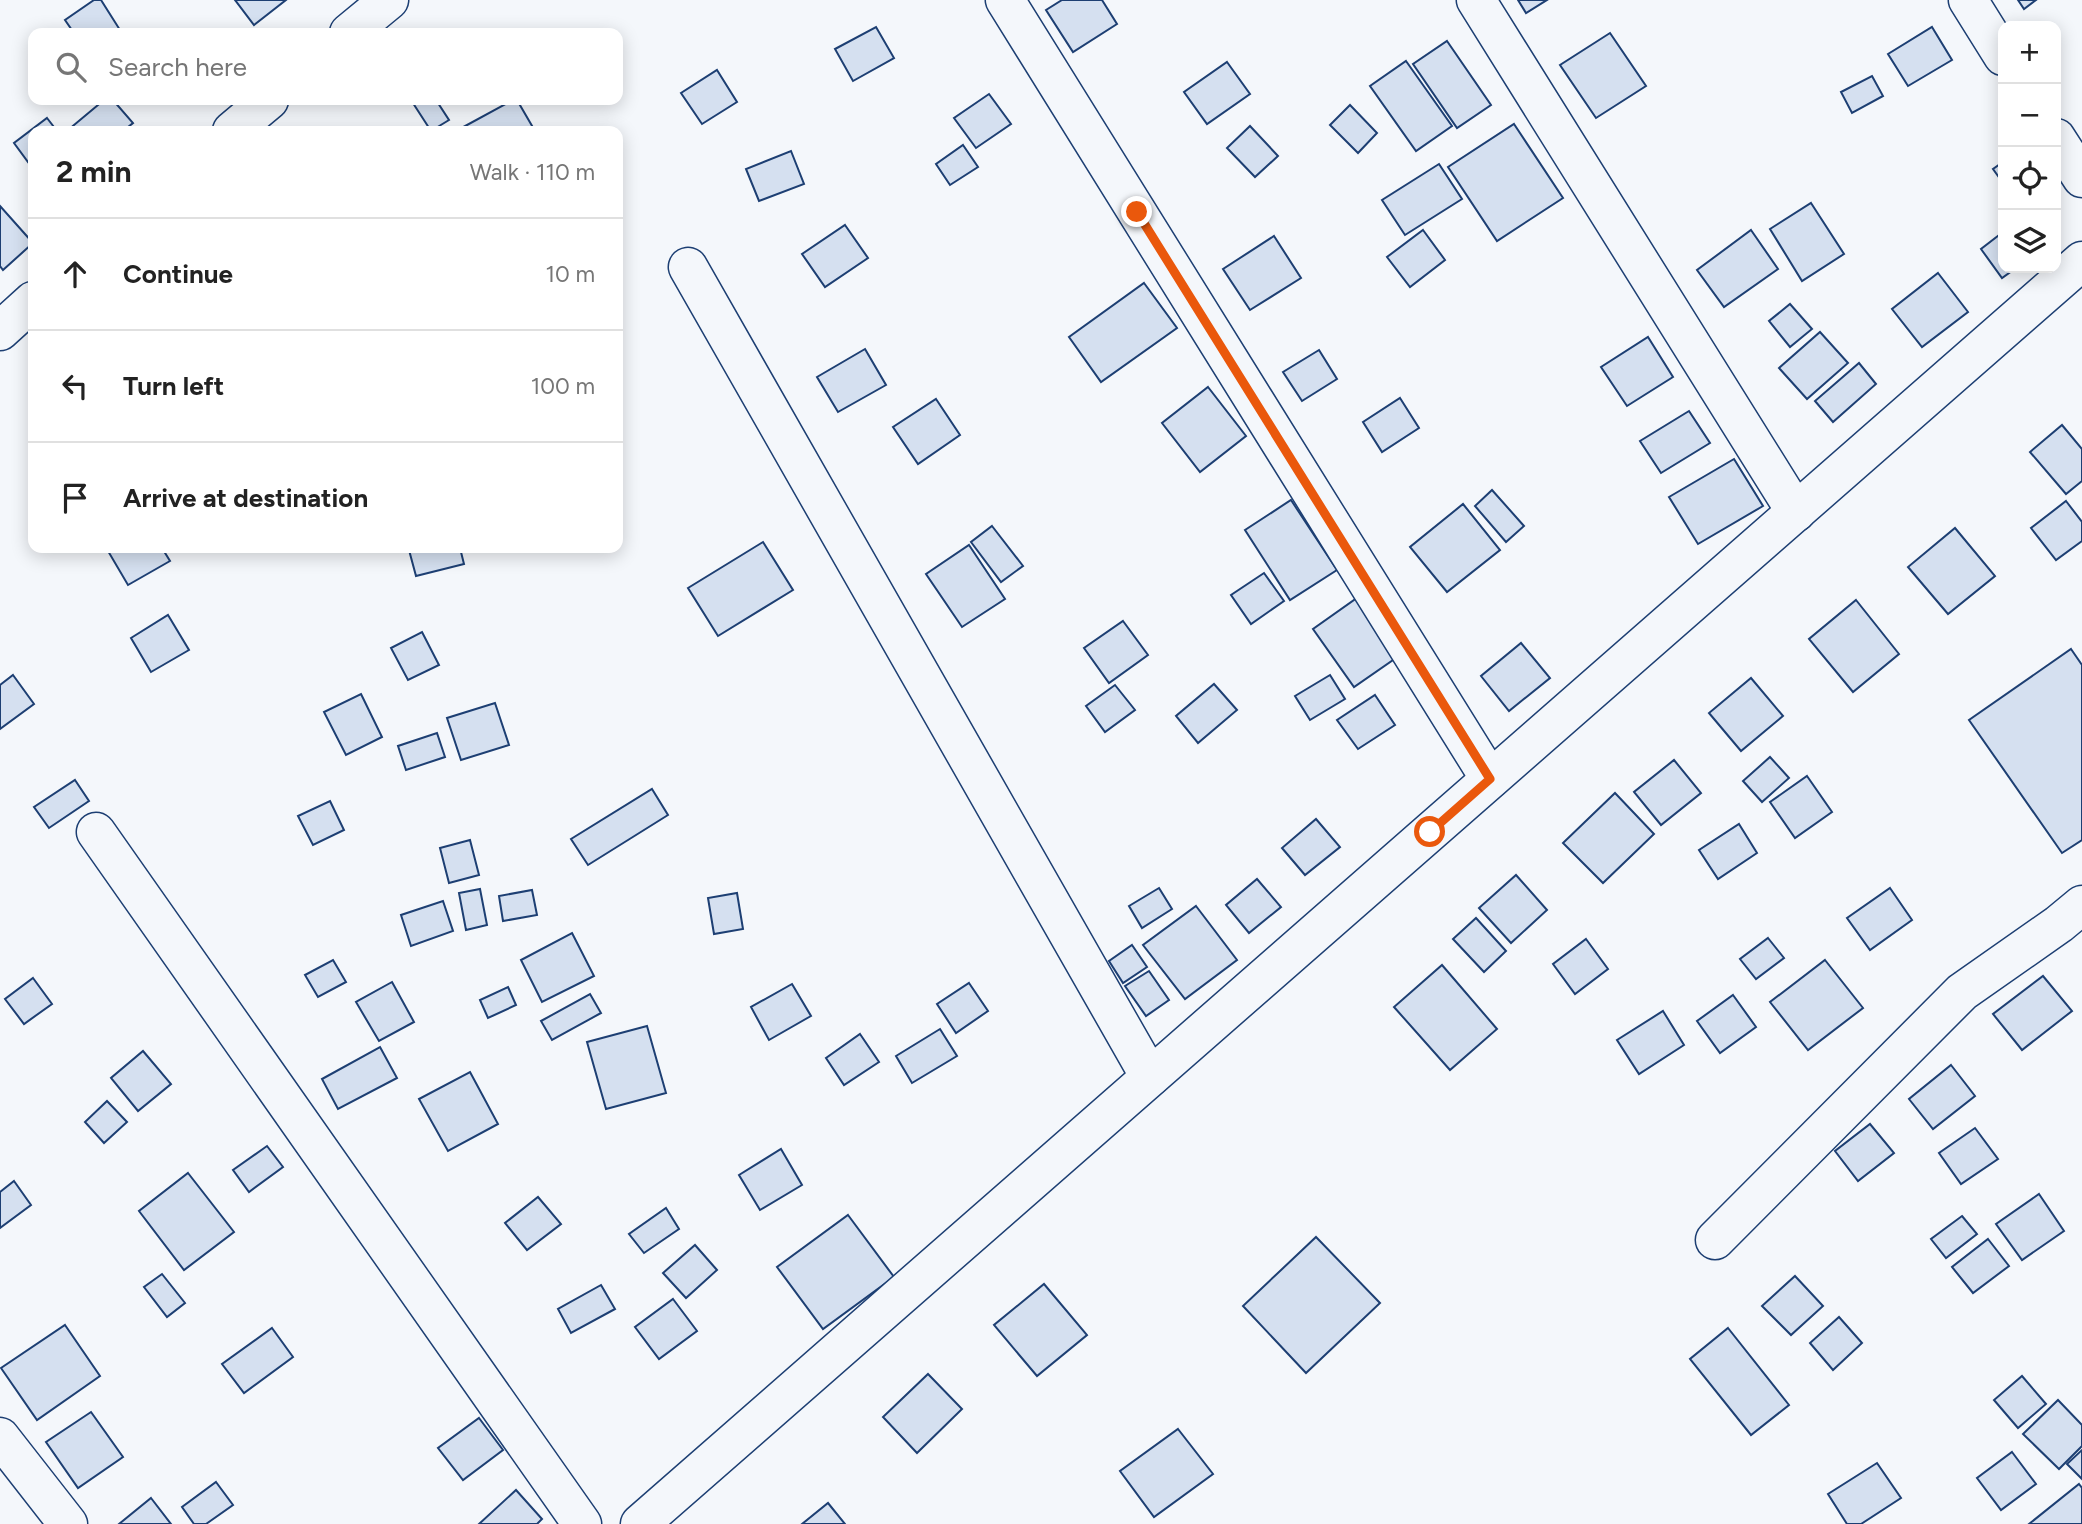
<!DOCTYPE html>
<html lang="en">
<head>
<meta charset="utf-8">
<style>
	:root { --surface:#fff; --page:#f2f2f2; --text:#222; --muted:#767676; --line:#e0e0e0 }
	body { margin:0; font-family:Figtree,sans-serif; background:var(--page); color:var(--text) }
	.controls { position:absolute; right:21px; top:21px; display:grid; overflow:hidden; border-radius:14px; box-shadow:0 4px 18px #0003 }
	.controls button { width:63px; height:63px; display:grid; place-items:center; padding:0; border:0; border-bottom:2px solid var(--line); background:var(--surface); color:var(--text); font:35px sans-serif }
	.stop { position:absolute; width:21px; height:21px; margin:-16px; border:5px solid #ea580c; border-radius:50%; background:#fff }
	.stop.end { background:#ea580c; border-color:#fff; box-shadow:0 2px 7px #0008 }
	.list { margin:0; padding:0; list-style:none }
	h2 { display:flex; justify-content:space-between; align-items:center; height:91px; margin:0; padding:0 28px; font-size:30px }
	h2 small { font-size:23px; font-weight:400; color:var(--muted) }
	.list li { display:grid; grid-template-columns:46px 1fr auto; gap:21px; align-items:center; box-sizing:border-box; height:112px; padding:0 28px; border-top:2px solid var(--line) }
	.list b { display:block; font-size:26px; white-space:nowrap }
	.list em { font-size:23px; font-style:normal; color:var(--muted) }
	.icon { flex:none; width:38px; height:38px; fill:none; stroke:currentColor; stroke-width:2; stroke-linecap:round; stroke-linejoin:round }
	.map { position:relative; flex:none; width:2082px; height:1524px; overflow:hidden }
	.search { position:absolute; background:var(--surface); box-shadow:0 4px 18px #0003; left:28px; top:28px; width:595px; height:77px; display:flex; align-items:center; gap:18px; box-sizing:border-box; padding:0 24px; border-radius:14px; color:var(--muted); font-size:26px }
	.panel { position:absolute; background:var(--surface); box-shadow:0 4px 18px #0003; left:28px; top:126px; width:595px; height:427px; border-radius:14px }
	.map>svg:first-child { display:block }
	.building { fill:#d5e0f0; stroke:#1d3f73; stroke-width:2 }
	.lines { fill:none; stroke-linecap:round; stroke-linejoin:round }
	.street-casing { stroke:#1d3f73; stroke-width:41 }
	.street { stroke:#f4f7fb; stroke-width:38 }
	.route { stroke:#ea580c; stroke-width:9 }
</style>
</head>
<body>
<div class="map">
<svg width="2082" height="1524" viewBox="0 0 2082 1524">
	<rect width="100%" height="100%" fill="#f4f7fb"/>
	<!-- building -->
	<g class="building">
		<polygon points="94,0 101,0 120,30 114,33 74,33 65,20"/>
		<polygon points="235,0 286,0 254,25"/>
		<polygon points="1062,0 1102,0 1117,24 1073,52 1046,10"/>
		<polygon points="1518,0 1547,0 1526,13"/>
		<polygon points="2018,0 2036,0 2024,9"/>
		<polygon points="876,27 894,58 853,81 835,49"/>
		<polygon points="1932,27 1952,60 1908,86 1888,54"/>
		<polygon points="1610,33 1646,86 1596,118 1560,65"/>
		<polygon points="1447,41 1491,105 1457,128 1413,64"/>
		<polygon points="1406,61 1452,126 1416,151 1370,86"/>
		<polygon points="1227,62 1250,94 1207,124 1184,92"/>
		<polygon points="717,70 737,102 702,124 681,93"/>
		<polygon points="1872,76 1883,96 1852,113 1841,92"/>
		<polygon points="989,94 1011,124 976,148 954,118"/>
		<polygon points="104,100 113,100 133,123 123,131 69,131 68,130"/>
		<polygon points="411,100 436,100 449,120 431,131"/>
		<polygon points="513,100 517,100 535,131 456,131"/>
		<polygon points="1350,105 1377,133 1358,153 1330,125"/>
		<polygon points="47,118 57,131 33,131 33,158 28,162 14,143"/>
		<polygon points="1514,124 1563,198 1497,241 1448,167"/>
		<polygon points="1250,126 1278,156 1255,177 1227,148"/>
		<polygon points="963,145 978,167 950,185 936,164"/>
		<polygon points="791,151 804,184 759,201 746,169"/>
		<polygon points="2003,162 2003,183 1993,169"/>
		<polygon points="1439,164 1462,199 1405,235 1382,200"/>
		<polygon points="1811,203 1844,254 1802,281 1770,229"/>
		<polygon points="0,206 33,243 3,270 0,266"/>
		<polygon points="845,225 868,258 825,287 802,254"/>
		<polygon points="1423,230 1445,260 1410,287 1387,257"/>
		<polygon points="1751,230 1778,269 1724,307 1697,270"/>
		<polygon points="2003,232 2003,268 2016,268 2002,278 1981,249"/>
		<polygon points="1274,236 1301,278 1250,310 1223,269"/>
		<polygon points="1938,273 1968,312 1922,347 1892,309"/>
		<polygon points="1144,283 1177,328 1101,382 1069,337"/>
		<polygon points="1790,304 1812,329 1790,347 1769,321"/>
		<polygon points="1820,332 1848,363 1807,399 1779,368"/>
		<polygon points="1648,337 1673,377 1627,406 1601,367"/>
		<polygon points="865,349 886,385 838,412 817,377"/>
		<polygon points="1319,350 1337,379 1302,401 1283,372"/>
		<polygon points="1859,363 1876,384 1833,422 1815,401"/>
		<polygon points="1208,387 1246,436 1200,472 1162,423"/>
		<polygon points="1400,398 1419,428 1382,452 1363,422"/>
		<polygon points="936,399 960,435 918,464 893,427"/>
		<polygon points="1689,411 1710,443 1661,473 1640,441"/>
		<polygon points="2062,425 2082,449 2082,481 2066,494 2030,452"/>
		<polygon points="1734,459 1763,506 1698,544 1669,497"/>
		<polygon points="1492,490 1524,526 1506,542 1475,506"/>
		<polygon points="1291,500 1337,570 1290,600 1245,530"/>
		<polygon points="2066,501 2082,522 2082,541 2056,560 2031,528"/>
		<polygon points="1463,504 1500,550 1447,592 1410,547"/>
		<polygon points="992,526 1023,566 1001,582 971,542"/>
		<polygon points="1955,528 1995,576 1948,614 1908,567"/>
		<polygon points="763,542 793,590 718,636 688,588"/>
		<polygon points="969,545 1005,599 962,627 926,574"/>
		<polygon points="114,548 162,548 170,561 128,585 108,551"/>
		<polygon points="419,548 460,548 464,564 416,576 409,550"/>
		<polygon points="1264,573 1284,601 1251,624 1231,595"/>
		<polygon points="1364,593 1406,651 1354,687 1313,629"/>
		<polygon points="1856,600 1899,654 1853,692 1809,639"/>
		<polygon points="168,615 189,650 151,672 131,638"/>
		<polygon points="1123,621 1148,655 1109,683 1084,648"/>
		<polygon points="422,632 439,665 408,680 391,648"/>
		<polygon points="1521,643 1550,678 1509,711 1481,676"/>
		<polygon points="2071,649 2082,665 2082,840 2062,853 1969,720"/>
		<polygon points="13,675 34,704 0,729 0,685"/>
		<polygon points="1330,675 1345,699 1310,720 1295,696"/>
		<polygon points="1751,678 1783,716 1741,751 1709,713"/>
		<polygon points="1214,684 1237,710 1198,743 1176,716"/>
		<polygon points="1115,685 1135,710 1105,732 1086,706"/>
		<polygon points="361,694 382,737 346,755 324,712"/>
		<polygon points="1375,695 1395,725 1358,749 1337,720"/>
		<polygon points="495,703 509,745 461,760 447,718"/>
		<polygon points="437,733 445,757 406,770 398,746"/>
		<polygon points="1770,757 1789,778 1762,802 1743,781"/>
		<polygon points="1674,760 1701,793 1661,825 1634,792"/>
		<polygon points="1807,776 1832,812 1795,838 1770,802"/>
		<polygon points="75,780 89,801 49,828 34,807"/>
		<polygon points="652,789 668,815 588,865 571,839"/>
		<polygon points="1615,793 1654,834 1603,883 1563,843"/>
		<polygon points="330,801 344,830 313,845 298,816"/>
		<polygon points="1316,819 1340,847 1305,875 1282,848"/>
		<polygon points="1739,824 1757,853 1718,879 1699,850"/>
		<polygon points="470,840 479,875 449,883 440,848"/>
		<polygon points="1516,875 1547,910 1511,943 1479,908"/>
		<polygon points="1257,879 1281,907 1249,933 1226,905"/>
		<polygon points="1159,888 1172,909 1142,928 1129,906"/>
		<polygon points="1890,888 1912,920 1870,950 1847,918"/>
		<polygon points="480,889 487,925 466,930 459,893"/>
		<polygon points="532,890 537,915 503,921 499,896"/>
		<polygon points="737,893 743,929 714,934 708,898"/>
		<polygon points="443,901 453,931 411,946 401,915"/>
		<polygon points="1196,906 1237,960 1185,999 1143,945"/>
		<polygon points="1476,918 1506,951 1484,972 1453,939"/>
		<polygon points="572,933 594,976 542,1002 521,960"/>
		<polygon points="1768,938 1784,958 1756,979 1740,959"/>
		<polygon points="1586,939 1608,969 1575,994 1553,964"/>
		<polygon points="1132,945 1147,967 1123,983 1109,961"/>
		<polygon points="333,960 346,982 318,997 305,975"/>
		<polygon points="1825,960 1863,1008 1808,1050 1770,1002"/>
		<polygon points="1442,965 1497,1029 1450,1070 1394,1007"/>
		<polygon points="1149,971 1169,1000 1146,1016 1125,986"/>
		<polygon points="2043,976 2072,1011 2022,1050 1993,1014"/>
		<polygon points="33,978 52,1004 24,1024 5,999"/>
		<polygon points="392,982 414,1022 379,1041 356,1002"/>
		<polygon points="969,983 988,1011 956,1033 937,1004"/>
		<polygon points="792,984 811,1016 769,1040 751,1007"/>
		<polygon points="508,987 516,1005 488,1018 480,1000"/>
		<polygon points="590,994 601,1013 552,1040 541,1021"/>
		<polygon points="1733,995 1756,1027 1720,1053 1697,1021"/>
		<polygon points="1663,1011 1684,1045 1639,1074 1617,1040"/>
		<polygon points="647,1026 666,1093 606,1109 587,1042"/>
		<polygon points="940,1029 957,1056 912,1083 896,1056"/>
		<polygon points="860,1034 879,1062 844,1085 826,1058"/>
		<polygon points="380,1047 397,1078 338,1109 322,1079"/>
		<polygon points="143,1051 171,1084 138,1111 111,1078"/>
		<polygon points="1951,1065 1975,1096 1933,1129 1909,1099"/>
		<polygon points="470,1072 498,1124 448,1151 419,1099"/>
		<polygon points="107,1101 127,1122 104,1143 85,1122"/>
		<polygon points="1870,1124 1894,1153 1858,1181 1835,1151"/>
		<polygon points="1975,1128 1998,1159 1961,1184 1939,1153"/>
		<polygon points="267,1146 283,1167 249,1192 233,1170"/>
		<polygon points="781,1149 802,1185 760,1210 739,1175"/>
		<polygon points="188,1173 234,1232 184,1270 139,1211"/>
		<polygon points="14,1181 31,1205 0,1228 0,1192"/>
		<polygon points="2039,1194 2064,1231 2022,1260 1996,1224"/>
		<polygon points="538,1197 561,1224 527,1250 505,1223"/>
		<polygon points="666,1208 679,1229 644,1253 629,1234"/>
		<polygon points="848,1215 894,1277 823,1329 777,1267"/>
		<polygon points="1962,1216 1977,1234 1946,1258 1931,1239"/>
		<polygon points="1316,1237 1380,1303 1306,1373 1243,1306"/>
		<polygon points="1988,1239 2009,1266 1973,1293 1952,1267"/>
		<polygon points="695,1245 717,1270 686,1298 663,1273"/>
		<polygon points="162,1274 185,1303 167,1317 144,1287"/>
		<polygon points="1795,1276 1823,1306 1791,1335 1762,1306"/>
		<polygon points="1044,1284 1087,1335 1037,1376 994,1325"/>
		<polygon points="601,1285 615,1309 571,1333 558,1309"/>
		<polygon points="673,1299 697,1331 659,1359 635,1327"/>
		<polygon points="1839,1317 1862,1343 1833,1370 1810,1343"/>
		<polygon points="65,1325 100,1376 37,1420 1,1368"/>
		<polygon points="272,1328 293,1357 244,1393 222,1364"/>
		<polygon points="1728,1328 1789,1405 1751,1435 1690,1359"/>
		<polygon points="928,1374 962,1409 917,1453 883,1417"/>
		<polygon points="2022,1376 2046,1404 2018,1428 1994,1400"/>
		<polygon points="2058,1400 2082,1425 2082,1446 2059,1469 2023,1434"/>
		<polygon points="91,1412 123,1457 78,1488 46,1442"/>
		<polygon points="479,1418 503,1450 463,1480 438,1448"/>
		<polygon points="1178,1429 1213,1474 1154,1517 1120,1471"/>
		<polygon points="2082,1450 2082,1479 2067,1464"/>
		<polygon points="2012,1452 2036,1484 2001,1510 1977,1478"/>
		<polygon points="1877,1463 1901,1498 1861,1524 1847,1524 1828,1494"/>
		<polygon points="216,1482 233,1505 206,1524 194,1524 182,1507"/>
		<polygon points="2079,1484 2082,1488 2082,1524 2029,1524"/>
		<polygon points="516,1490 542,1519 537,1524 479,1524"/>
		<polygon points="151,1498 171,1524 119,1524"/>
		<polygon points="828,1503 845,1524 802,1524"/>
	</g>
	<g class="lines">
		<!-- street casing -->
		<g class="street-casing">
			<g id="street">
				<polyline points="1005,0 1490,779"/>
				<polyline points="1476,0 1796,512"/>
				<polyline points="1968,0 2003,56"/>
				<polyline points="349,33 389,0"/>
				<polyline points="232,131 269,100"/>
				<polyline points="2056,138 2082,178"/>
				<polyline points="688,267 1150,1077"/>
				<polyline points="0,331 33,301"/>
				<polyline points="96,832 582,1524"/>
				<polyline points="1715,1240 1962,992 2059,924 2082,905"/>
				<polyline points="0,1437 68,1524"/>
				<polyline points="640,1524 2082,261"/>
			</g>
		</g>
		<!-- street -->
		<use href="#street" class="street"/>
	</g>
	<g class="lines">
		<!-- route -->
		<polyline class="route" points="1137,212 1490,779 1430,832"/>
	</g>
</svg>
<div class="controls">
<button>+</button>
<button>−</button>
<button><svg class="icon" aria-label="locate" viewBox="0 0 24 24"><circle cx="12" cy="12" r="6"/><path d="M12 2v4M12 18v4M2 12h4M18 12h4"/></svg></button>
<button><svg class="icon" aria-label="layers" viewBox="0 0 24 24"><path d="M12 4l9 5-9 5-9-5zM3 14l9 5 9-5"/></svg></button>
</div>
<div class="stop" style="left:1430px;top:832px"></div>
<div class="stop end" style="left:1137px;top:212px"></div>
<div class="search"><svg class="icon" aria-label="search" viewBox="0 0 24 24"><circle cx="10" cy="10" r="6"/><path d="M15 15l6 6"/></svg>Search here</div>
<section class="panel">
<h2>2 min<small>Walk · 110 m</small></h2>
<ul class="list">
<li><svg class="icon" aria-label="ahead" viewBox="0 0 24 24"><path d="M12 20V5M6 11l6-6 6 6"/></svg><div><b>Continue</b></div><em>10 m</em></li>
<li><svg class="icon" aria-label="left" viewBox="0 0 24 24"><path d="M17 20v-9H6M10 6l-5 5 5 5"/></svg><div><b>Turn left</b></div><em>100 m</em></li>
<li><svg class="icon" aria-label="arrive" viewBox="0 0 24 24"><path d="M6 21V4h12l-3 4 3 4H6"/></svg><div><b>Arrive at destination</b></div></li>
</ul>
</section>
</div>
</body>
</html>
